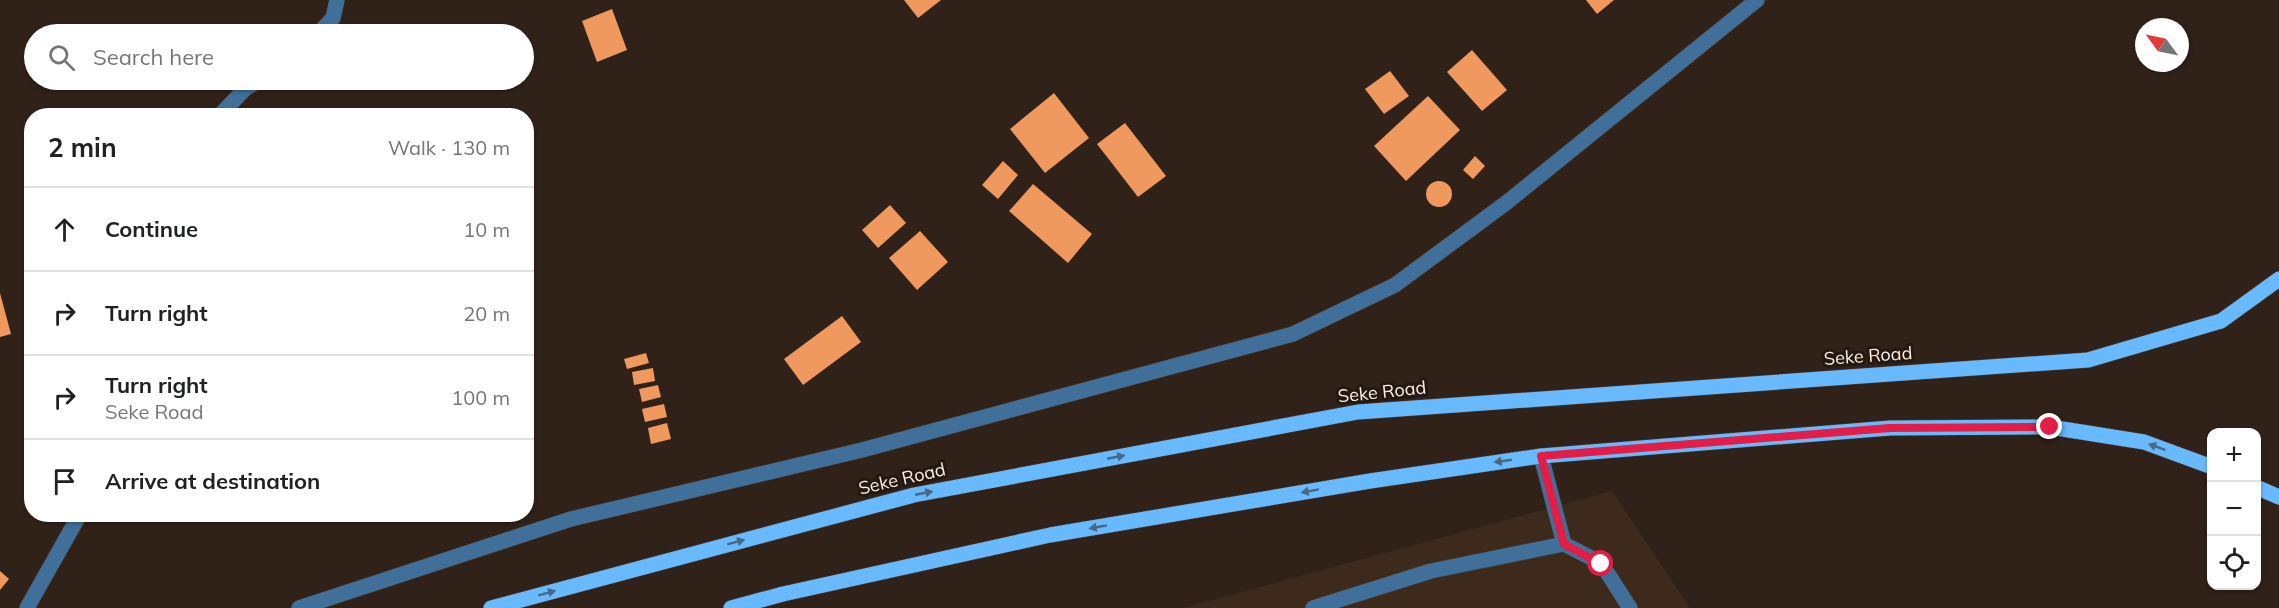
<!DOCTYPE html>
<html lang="en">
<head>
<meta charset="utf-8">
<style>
	:root { --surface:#fff; --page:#f2f2f2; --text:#202124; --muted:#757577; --line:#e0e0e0 }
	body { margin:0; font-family:Mulish,sans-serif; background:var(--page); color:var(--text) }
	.controls { position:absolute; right:18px; bottom:18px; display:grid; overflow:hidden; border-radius:12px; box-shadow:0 2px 4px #0004 }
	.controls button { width:54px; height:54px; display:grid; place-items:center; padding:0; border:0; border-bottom:2px solid var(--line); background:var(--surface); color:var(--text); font:30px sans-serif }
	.compass { position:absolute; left:2135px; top:18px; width:54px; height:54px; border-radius:50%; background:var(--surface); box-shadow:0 2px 4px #0004; rotate:303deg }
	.stop { position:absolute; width:18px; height:18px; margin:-14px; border:4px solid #e11d48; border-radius:50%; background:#fff }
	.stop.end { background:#e11d48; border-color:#fff; box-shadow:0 2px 6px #0008 }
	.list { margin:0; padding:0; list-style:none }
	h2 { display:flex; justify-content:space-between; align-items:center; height:78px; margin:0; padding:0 24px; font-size:26px }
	h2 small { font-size:20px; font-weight:400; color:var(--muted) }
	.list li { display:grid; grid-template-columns:39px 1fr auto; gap:18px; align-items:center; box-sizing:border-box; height:84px; padding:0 24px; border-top:2px solid var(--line) }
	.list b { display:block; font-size:22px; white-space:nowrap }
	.list p { margin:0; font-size:20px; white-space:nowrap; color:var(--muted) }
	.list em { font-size:20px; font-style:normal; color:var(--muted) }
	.icon { flex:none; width:33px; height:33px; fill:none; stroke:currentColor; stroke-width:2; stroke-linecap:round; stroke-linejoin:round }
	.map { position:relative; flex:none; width:2279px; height:608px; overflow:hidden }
	.search { position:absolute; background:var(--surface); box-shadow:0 2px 4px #0004; left:24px; top:24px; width:510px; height:66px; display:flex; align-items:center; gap:15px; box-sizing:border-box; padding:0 21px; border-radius:33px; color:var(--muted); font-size:22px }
	.panel { position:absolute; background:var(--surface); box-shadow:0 2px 4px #0004; left:24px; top:108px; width:510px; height:414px; border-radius:24px }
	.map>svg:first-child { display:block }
	.built { fill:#3e2a1d }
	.building { fill:#ef995f }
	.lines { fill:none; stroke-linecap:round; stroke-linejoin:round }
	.street-casing { stroke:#4c3f36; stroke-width:16 }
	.primary-casing { stroke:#4c3f36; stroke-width:16 }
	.street { stroke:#407099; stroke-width:15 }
	.primary { stroke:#68b9fe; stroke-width:15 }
	.oneway { fill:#476886 }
	.route { stroke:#e11d48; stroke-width:8 }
	.labels { text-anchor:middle; stroke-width:6; stroke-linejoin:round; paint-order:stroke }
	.street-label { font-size:18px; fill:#faf0ea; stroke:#26180f }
</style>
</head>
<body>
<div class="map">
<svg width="2279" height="608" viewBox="0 0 2279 608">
	<rect width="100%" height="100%" fill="#302219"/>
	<!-- built -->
	<polygon class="built" points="1612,491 1690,608 1183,608"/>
	<!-- building -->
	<g class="building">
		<polygon points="904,0 941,0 918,18"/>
		<polygon points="1586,0 1614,0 1597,14"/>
		<polygon points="612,9 627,50 597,62 582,21"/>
		<polygon points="446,27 451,34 435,34"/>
		<polygon points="1472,50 1507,90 1482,111 1447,72"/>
		<polygon points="1390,71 1409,96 1384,114 1365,89"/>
		<polygon points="1054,93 1089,138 1045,173 1010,129"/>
		<polygon points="1428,96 1460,130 1406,181 1374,146"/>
		<polygon points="1125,123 1166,176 1138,197 1097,144"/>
		<polygon points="1475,156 1485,166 1473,179 1463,170"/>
		<polygon points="1003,161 1018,175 998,199 982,185"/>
		<circle cx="1439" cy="194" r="13"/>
		<polygon points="1033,184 1092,234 1068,263 1009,211"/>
		<polygon points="890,205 906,223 878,248 862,230"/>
		<polygon points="920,231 948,262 917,290 889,258"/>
		<polygon points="0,293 11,334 0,337"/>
		<polygon points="842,316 861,342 803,385 784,359"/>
		<polygon points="646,353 649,363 627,369 624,359"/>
		<polygon points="653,368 655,381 634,385 632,372"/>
		<polygon points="658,385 661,397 642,402 639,389"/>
		<polygon points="664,404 667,417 645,422 642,409"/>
		<polygon points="667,423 671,439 651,444 648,428"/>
		<polygon points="0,571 9,579 0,590"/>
	</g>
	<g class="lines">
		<!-- street casing -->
		<g class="street-casing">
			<g id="street">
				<polyline points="318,34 333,18 337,0"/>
				<polyline points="219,116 245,89 259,80"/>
				<polyline points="1541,456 1564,544"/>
				<polyline points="27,608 80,514"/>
				<polyline points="299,608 571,519 862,450 1293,334 1395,285 1506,203 1757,0"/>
				<polyline points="1313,608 1431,571 1564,544 1601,563 1630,608"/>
			</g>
		</g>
		<!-- primary casing -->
		<g class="primary-casing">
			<g id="primary">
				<polyline points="2256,487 2279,497"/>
				<polyline points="491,608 914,495 1358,412 2088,360 2221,321 2279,279"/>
				<polyline points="731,608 783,594 1050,535 1370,481 1541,456 1890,428 2050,427 2144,442 2212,467"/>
			</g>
		</g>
		<!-- street -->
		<use href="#street" class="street"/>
		<!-- primary -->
		<use href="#primary" class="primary"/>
	</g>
	<!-- one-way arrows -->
	<defs><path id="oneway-solid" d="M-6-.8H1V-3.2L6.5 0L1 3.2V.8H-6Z" transform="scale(1.5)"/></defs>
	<g class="oneway">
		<use href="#oneway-solid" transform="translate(2157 447) rotate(-160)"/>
		<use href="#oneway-solid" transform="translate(1116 457) rotate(-11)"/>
		<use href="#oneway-solid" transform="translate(1503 461) rotate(172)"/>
		<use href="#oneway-solid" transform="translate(1310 491) rotate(170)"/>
		<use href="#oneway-solid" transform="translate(924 493) rotate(-11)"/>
		<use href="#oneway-solid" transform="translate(1098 527) rotate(170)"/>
		<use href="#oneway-solid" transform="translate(736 542) rotate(-15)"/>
		<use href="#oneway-solid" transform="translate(547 593) rotate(-15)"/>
	</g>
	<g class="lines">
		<!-- route -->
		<polyline class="route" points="1601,564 1564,544 1541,456 1890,428 2050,427"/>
	</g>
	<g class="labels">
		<!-- street labels -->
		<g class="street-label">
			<text transform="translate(1868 356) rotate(-4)" y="6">Seke Road</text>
			<text transform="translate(1382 392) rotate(-6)" y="6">Seke Road</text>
			<text transform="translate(902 479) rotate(-13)" y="6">Seke Road</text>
		</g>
	</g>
</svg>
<div class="controls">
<button>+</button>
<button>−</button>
<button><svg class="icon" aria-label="locate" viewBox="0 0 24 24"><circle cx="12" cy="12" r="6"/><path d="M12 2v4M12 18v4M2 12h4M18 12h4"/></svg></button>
</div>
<svg class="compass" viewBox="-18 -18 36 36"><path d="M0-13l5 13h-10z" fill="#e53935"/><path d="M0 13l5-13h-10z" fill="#757577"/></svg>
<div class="stop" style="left:1601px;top:564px"></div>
<div class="stop end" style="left:2050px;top:427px"></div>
<div class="search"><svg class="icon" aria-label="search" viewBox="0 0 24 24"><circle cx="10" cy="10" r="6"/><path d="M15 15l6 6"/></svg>Search here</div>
<section class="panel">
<h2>2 min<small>Walk · 130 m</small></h2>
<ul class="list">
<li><svg class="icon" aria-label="ahead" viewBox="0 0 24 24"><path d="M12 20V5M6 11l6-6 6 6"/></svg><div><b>Continue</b></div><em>10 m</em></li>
<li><svg class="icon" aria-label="right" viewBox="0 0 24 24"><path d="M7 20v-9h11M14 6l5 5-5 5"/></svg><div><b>Turn right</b></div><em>20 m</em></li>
<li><svg class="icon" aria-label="right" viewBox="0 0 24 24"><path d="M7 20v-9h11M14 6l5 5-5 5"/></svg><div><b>Turn right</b><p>Seke Road</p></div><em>100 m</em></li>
<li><svg class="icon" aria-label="arrive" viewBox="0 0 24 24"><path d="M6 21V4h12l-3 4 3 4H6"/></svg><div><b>Arrive at destination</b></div></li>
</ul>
</section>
</div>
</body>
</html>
